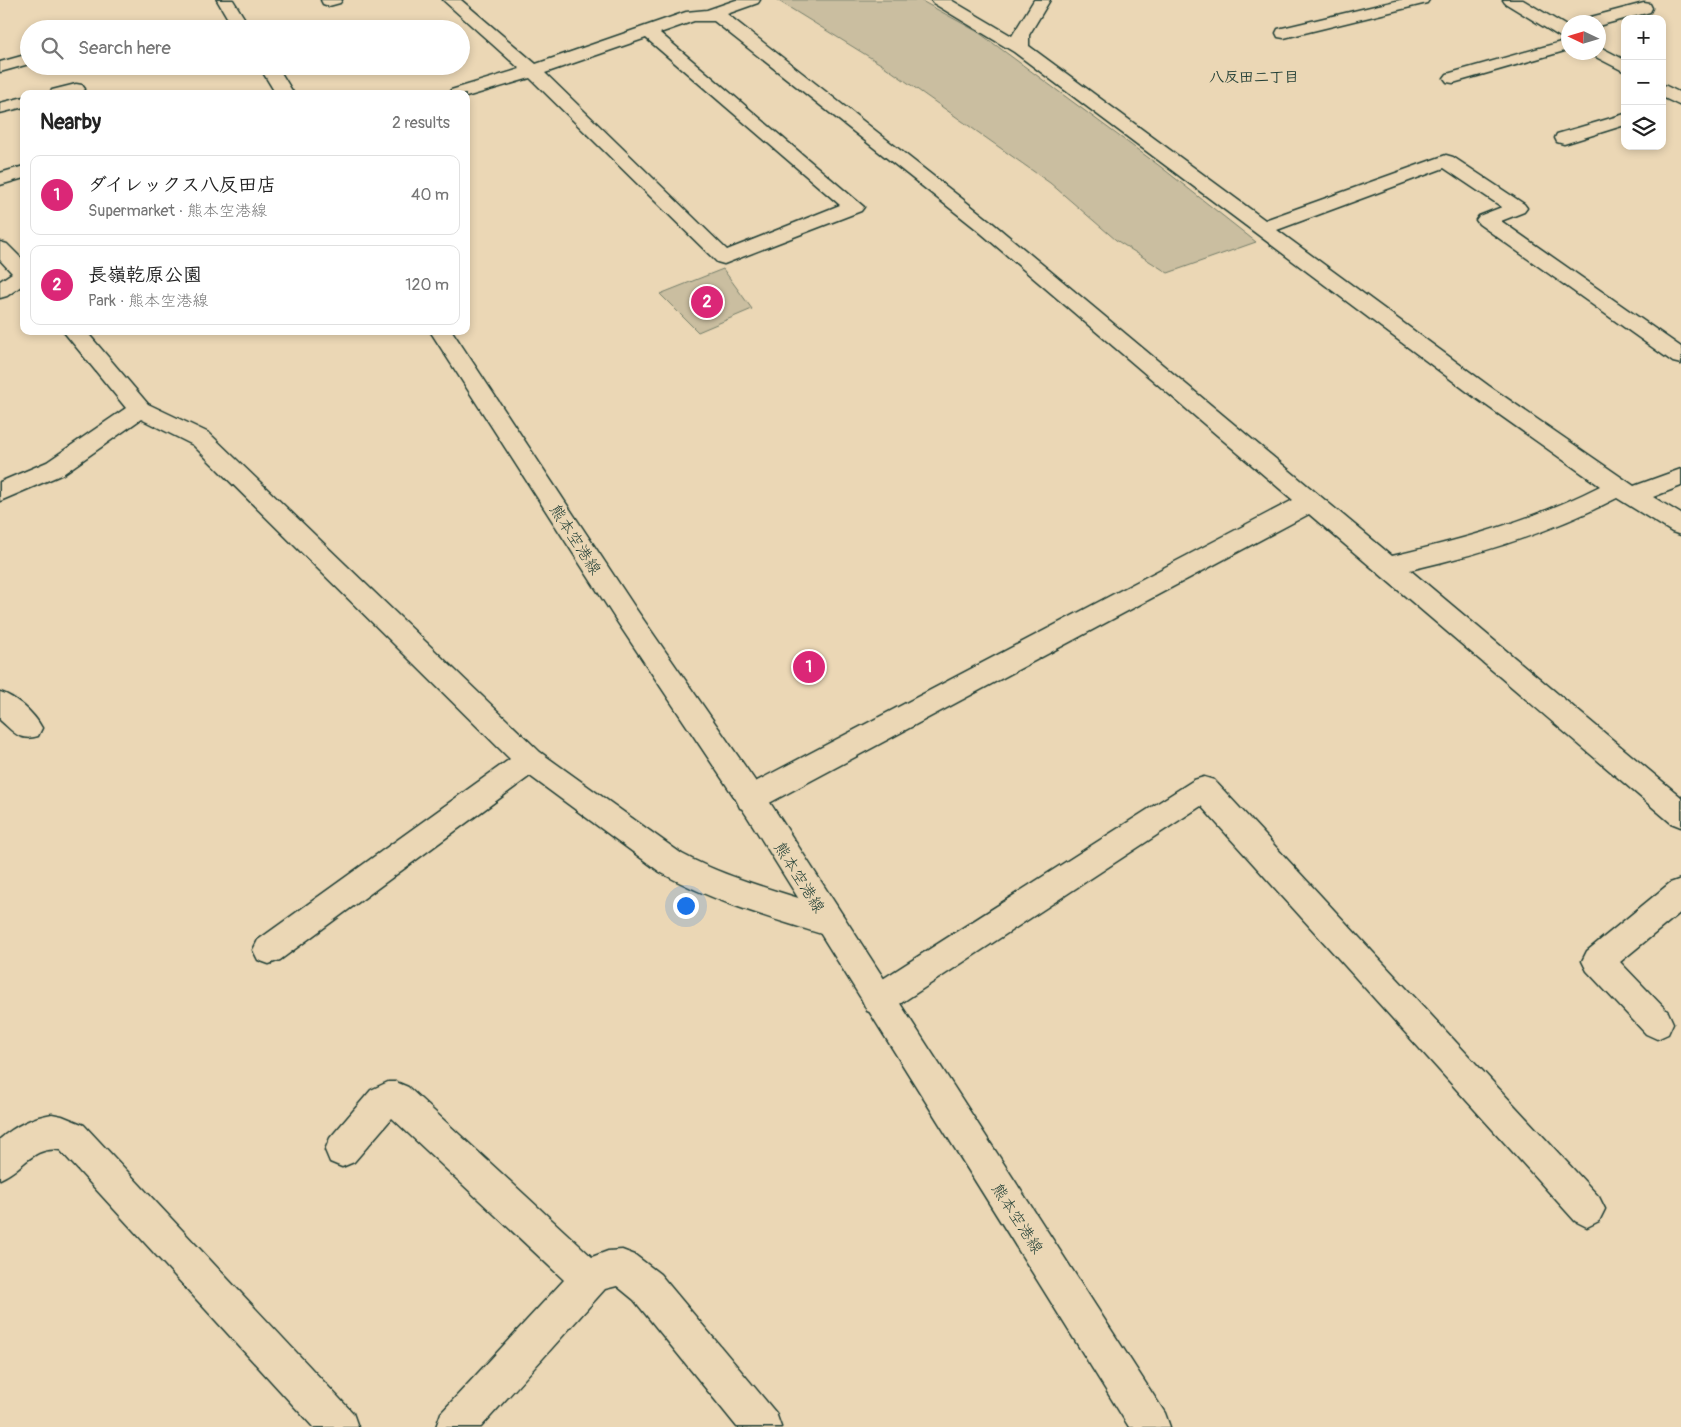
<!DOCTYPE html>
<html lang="en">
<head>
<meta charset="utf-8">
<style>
	:root { --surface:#fff; --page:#f2f2f2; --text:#222; --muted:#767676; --line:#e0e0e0; --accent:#db2777 }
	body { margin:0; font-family:Pangolin,"Klee One",sans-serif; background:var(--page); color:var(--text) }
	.controls { position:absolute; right:15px; top:15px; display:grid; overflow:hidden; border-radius:10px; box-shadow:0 2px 8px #0003 }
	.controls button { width:45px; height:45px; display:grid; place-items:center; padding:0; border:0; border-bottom:1px solid var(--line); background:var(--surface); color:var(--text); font:25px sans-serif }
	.compass { position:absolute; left:1561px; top:15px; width:45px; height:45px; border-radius:50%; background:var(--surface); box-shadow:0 2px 8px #0003; rotate:274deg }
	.you { position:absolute; left:685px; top:905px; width:18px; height:18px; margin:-12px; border:4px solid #fff; border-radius:50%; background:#1a73e8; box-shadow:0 0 0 8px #1a73e833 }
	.badge { display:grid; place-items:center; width:32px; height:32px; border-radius:50%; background:var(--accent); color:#fff; font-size:16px; font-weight:700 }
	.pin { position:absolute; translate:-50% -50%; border:2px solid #fff; box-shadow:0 1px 5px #0006 }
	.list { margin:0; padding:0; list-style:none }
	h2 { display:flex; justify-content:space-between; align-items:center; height:65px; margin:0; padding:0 20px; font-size:21px }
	h2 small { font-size:16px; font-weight:400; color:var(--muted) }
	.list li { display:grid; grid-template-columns:32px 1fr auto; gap:15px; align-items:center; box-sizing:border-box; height:80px; margin:0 10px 10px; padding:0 10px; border:1px solid var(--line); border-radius:10px }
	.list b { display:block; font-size:19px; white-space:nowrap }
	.list p { margin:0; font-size:16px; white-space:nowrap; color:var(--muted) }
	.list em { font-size:16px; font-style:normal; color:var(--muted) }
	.icon { flex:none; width:28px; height:28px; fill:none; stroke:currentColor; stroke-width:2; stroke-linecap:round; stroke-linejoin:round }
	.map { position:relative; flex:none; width:1681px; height:1427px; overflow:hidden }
	.search { position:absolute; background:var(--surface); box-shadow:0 2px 8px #0003; left:20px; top:20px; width:450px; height:55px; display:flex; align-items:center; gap:12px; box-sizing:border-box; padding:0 18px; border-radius:28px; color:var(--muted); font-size:19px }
	.panel { position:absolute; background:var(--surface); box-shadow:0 2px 8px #0003; left:20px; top:90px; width:450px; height:245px; border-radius:10px }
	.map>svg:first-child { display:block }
	.green { fill:#cabea0; stroke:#747e6a }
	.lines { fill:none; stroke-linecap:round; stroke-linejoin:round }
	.minor-casing { stroke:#1f3d34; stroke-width:3 }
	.secondary-casing { stroke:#1f3d34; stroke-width:3 }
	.minor { fill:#ebd7b5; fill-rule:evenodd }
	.secondary { fill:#ebd7b5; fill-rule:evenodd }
	.labels { text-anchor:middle; stroke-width:4; stroke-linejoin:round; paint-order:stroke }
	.far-neighbourhood-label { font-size:15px; font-weight:bold; fill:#1f3d34; stroke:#ebd7b5 }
	.street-label { font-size:16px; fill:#1f3d34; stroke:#ebd7b5 }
</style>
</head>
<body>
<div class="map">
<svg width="1681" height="1427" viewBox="0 0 1681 1427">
	<rect width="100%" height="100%" fill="#ebd7b5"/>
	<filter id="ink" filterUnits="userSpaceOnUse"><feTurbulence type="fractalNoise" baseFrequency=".02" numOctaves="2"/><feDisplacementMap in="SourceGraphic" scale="10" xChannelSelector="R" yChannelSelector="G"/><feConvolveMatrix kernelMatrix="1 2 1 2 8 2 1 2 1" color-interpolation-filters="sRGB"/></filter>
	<g filter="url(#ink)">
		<!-- green -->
		<g class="green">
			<polygon points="777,0 920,0 978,32 1161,167 1256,242 1168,273 1116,240 1050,183 884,66"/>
			<polygon points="723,269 752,309 698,332 660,294"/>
		</g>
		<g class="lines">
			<!-- minor casing -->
			<g class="minor-casing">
				<g id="minor">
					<polygon points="321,0 342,0 340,3 329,6 323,4"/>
					<path d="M443 0H461L536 64 686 12 707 10 736 0H760L758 3 727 14 989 220 1392 556C1464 539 1534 520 1600 486L1473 396 1014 52 933 3 931 0H951L1012 36 1034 0H1050L1029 35V46L1265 220 1446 155 1453 157 1524 204 1527 208 1524 212 1501 221 1681 347V364L1673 362 1479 224 1476 220 1479 216 1502 207 1444 168 1277 230 1489 386 1634 486 1681 469V486L1653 497 1681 514V535L1672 532 1617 498C1552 532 1481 554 1410 570L1681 797V827L1671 823 1309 514 760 808 750 811 740 808 736 799 740 790 1293 500 975 228 714 21H694L660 33 864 207 861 211 724 264 717 262 530 78 466 97V94H448L451 90 520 69ZM646 38 840 205 727 250 545 73Z"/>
					<polygon points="1400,0 1429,0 1427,3 1284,38 1278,37 1276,33 1278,29"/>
					<polygon points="1503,0 1523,0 1568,27 1568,39 1562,38 1505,3"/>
					<polygon points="1644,3 1650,4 1652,8 1650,12 1598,26 1598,22 1585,22 1587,18"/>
					<polygon points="1568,40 1568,50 1453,83 1447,82 1444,78 1447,74"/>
					<polygon points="1598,46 1625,60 1625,72 1592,55 1590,52 1598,52"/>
					<polygon points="29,54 29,64 0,72 0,62"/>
					<polygon points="76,84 82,85 85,89 82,93 49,94 52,90"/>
					<polygon points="1662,84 1681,93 1681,106 1662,97"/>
					<polygon points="24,97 24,107 0,113 0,103"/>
					<polygon points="1625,114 1625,125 1564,144 1557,142 1555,138 1557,134"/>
					<polygon points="24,166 24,178 0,185 0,173"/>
					<polygon points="0,242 7,244 24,261 24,284 7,296 0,298 0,281 12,273 0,260"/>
					<path d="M63 331H86L148 404 209 433 540 752 682 854C732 881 786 892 839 912L843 922 839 932 828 936C771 918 713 902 660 872L530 776 280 960 269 964 258 960 253 950 258 940 510 759 193 445 141 419 63 474 0 501V482L47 462 126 408Z"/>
					<path d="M0 692C16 697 34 713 42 728L38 736C19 742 13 731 0 720Z"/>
					<polygon points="1204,777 1214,780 1599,1197 1605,1209 1599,1221 1587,1227 1575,1221 1201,806 889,1011 878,1015 867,1011 862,1000 867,989 1194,780"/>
					<polygon points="1681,879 1681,912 1620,962 1668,1012 1673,1023 1668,1034 1657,1039 1646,1034 1587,971 1582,961 1587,951 1670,883"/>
					<polygon points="388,1082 396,1082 408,1087 592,1257 608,1251 622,1250 635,1255 660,1274 776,1413 781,1427 737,1427 634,1300 617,1286 605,1289 481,1427 436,1427 441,1413 564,1280 392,1118 354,1162 342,1167 330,1162 325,1150 330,1138 371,1090"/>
					<path d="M52 1114 62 1116 84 1125 353 1413 358 1427H313L60 1150C32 1146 24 1169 0 1179V1139C15 1126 33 1117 52 1114Z"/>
				</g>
			</g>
			<!-- secondary casing -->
			<g class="secondary-casing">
				<g id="secondary">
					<polygon points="217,0 233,0 251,29 234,29"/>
					<polygon points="259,66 277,66 294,94 276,94"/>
					<polygon points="430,331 452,331 636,609 767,798 1165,1413 1170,1427 1129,1427 747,816 618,623"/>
				</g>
			</g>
			<!-- minor -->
			<use href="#minor" class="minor"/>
			<!-- secondary -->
			<use href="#secondary" class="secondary"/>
		</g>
	</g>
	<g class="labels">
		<!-- far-neighbourhood labels -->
		<g class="far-neighbourhood-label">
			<text x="1254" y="82">八反田二丁目</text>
		</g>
		<!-- street labels -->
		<g class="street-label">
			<text transform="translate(576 539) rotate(57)" y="6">熊本空港線</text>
			<text transform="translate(800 877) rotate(58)" y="6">熊本空港線</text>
			<text transform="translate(1018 1218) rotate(57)" y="6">熊本空港線</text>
		</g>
	</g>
</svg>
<div class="controls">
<button>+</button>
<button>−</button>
<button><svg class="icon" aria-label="layers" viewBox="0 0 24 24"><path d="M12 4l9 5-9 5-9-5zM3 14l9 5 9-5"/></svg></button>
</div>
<svg class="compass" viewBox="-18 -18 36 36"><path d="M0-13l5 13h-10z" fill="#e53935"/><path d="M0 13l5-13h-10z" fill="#767676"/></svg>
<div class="you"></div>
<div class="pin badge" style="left:809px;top:667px">1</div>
<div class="pin badge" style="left:707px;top:302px">2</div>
<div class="search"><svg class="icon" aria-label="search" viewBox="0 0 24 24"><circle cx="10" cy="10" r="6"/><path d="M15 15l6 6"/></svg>Search here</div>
<section class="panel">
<h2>Nearby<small>2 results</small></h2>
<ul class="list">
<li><span class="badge">1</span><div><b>ダイレックス八反田店</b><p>Supermarket · 熊本空港線</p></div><em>40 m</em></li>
<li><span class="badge">2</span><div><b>長嶺乾原公園</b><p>Park · 熊本空港線</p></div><em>120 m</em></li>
</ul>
</section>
</div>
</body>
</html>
